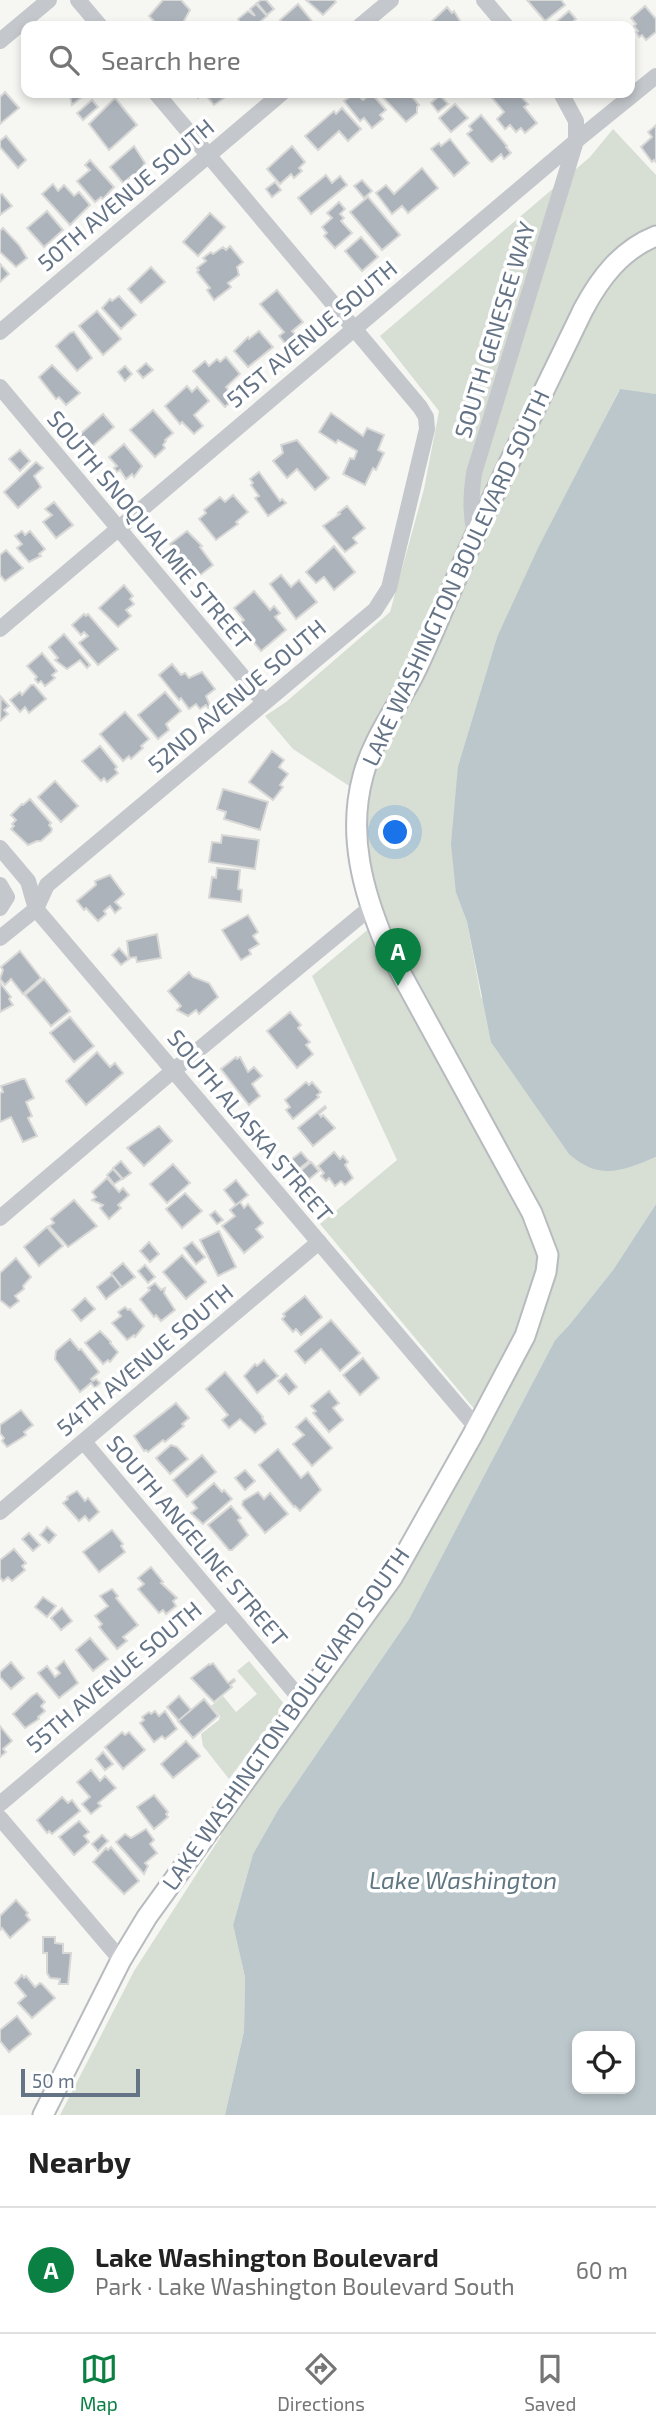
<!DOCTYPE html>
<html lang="en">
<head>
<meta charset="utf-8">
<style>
	:root { --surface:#fff; --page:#f2f2f2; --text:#222; --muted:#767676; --line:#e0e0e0; --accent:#0b8043 }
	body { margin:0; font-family:"Exo 2",sans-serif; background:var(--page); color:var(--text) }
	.controls { position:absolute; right:21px; bottom:21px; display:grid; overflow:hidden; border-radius:14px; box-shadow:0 4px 10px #0003 }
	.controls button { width:63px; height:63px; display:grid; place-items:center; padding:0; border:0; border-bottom:2px solid var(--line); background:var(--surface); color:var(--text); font:35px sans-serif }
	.scale { position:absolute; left:21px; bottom:18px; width:119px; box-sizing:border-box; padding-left:7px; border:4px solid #647486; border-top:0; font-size:19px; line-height:24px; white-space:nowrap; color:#647486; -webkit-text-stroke:5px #fff; paint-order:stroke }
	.you { position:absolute; left:396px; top:833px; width:24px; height:24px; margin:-18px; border:5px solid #fff; border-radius:50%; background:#1a73e8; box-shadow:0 0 0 10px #1a73e833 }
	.badge { display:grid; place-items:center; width:46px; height:46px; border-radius:50%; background:var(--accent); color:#fff; font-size:23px; font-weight:700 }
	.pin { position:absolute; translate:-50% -58px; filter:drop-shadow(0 2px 4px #0008) }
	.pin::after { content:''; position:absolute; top:37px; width:24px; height:21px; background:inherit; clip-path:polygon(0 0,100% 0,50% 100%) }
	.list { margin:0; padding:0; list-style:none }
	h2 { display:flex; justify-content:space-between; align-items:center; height:91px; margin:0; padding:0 28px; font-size:30px }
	h2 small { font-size:23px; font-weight:400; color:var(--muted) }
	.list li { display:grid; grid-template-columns:46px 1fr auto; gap:21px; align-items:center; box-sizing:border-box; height:126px; padding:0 28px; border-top:2px solid var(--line) }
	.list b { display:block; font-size:26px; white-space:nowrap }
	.list p { margin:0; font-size:23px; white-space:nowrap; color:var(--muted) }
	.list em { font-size:23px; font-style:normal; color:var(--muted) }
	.icon { flex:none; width:38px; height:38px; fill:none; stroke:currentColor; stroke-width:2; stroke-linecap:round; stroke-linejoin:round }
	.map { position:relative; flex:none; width:656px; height:2115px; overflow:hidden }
	.search { position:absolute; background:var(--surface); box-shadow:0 4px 10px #0003; left:21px; right:21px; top:21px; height:77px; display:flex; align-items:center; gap:18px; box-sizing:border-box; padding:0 24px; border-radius:14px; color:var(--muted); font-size:26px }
	.sheet { height:217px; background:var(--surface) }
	nav { display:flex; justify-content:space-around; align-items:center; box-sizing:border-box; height:98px; border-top:2px solid var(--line); background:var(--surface); font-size:19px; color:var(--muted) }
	nav a { display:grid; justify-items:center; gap:4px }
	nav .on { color:var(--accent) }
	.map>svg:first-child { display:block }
	.green { fill:#d7ded4 }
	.water { fill:#bcc7cc; fill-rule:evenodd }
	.building { fill:#acb3ba; stroke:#d8d8d6; stroke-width:2 }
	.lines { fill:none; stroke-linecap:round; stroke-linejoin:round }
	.major-casing { stroke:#b7bbbf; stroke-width:23 }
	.minor { stroke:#c4c7cb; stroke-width:16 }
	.major { stroke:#fff; stroke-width:19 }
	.labels { text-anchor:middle; stroke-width:7; stroke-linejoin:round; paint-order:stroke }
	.street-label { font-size:23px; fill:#647486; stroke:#fff }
	.water-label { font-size:24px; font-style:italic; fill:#607782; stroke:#fff }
</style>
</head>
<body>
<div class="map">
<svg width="656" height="2115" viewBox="0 0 656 2115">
	<rect width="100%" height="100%" fill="#f6f7f3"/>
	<!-- green -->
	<g class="green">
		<path d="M613 129 656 175V394L619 390 497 637 458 766 456 893 467 922 481 997 633 1166 656 1157V1204L613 1270 570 1324 555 1340 409 1619 278 1810 253 1854 233 1925 245 1977 244 2031 225 2115H60L134 1971 221 1836 217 1829 486 1423 320 1224 397 1160 312 976 383 917C368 881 366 838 369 799L293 749 265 716 286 702 390 612 424 489 439 411 380 336 590 157Z"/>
		<polygon points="249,1661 285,1705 229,1779 203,1746 201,1734 219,1720 220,1716 211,1706 223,1696 236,1712 257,1694 237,1671"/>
	</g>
	<!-- water -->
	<g class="water">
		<path d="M620 389 656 394V1157C622 1171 600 1181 569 1154L491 1042 467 922 456 893 451 844 458 766 497 637 539 546Z"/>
		<path d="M656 1204V2115H225L244 2031 245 1977 233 1925 253 1854 278 1810 409 1619 555 1340 570 1324 613 1270ZM577 2036H630V2089H577Z"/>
	</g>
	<!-- building -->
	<g class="building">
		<polygon points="163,0 181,0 190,10 184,21 185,23 182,26 158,26 149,16"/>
		<polygon points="261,0 266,0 274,9 267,15 257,3"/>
		<polygon points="306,0 334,0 336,2 323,15"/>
		<polygon points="527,0 561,0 565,5 545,21"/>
		<polygon points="256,4 267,16 261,21 265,25 241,26 238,19 248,11 255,16 250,9"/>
		<polygon points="298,4 312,21 306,26 286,26 280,20"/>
		<polygon points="645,6 656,19 656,32 646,40 642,35 639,37 636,32 638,31 634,26 636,24 631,18"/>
		<polygon points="447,7 452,13 454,11 462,24 459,26 427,26"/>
		<polygon points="569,11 576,19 568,26 560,26 556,22"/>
		<polygon points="5,92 19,108 0,124 0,97"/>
		<polygon points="73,93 87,93 72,105 70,96"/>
		<polygon points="194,93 231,93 214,105 204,93 198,98"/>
		<polygon points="355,93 363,100 371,93 386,110 380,115 383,119 372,128 364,118 360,121 344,101"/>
		<polygon points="379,93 409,93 419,105 417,107 417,113 406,122"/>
		<polygon points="488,93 518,93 528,104 524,107 537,123 525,133 521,128 516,132 510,125 505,129 497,119 504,112"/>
		<polygon points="440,95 448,104 438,112 431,103"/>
		<polygon points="115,98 137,125 109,150 89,124"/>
		<polygon points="92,100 98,107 83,120 77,113"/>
		<polygon points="455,104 468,118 451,132 439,118"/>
		<polygon points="342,108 361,129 348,141 339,131 318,150 305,136 334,111 336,114"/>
		<polygon points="481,115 507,146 506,147 511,153 504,159 501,154 492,162 489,160 467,134 472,130 469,126"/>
		<polygon points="656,125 656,162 654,160 652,162 641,147 652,137 648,132"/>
		<polygon points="6,136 26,160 18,168 0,147 0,141"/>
		<polygon points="450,139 469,163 454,176 431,149 439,143 441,146"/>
		<polygon points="134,146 145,163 142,168 145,172 136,179 133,175 123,183 110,167"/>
		<polygon points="292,146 305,162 299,168 302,171 294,178 291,174 280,184 267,169"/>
		<polygon points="90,160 114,187 103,199 101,197 95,202 77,181 90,170 85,165"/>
		<polygon points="422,168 438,188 408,213 402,206 392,214 376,193 386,185 394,194"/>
		<polygon points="326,175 332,183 340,176 347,185 311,214 298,198"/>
		<polygon points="362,180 372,191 364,198 354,186"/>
		<polygon points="275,182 281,190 272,197 266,189"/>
		<polygon points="53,184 58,191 64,185 74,196 79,192 90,205 70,225 42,194"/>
		<polygon points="2,194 12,206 0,215 0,195"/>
		<polygon points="368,197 400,235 382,250 350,212"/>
		<polygon points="339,202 345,209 340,214 344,218 341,221 352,233 335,248 324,236 327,233 322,227 332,218 327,213"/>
		<polygon points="47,211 63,230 44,247 27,228"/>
		<polygon points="210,213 225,227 198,256 183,242"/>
		<polygon points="3,228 19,245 27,258 16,267 0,252 0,231"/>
		<polygon points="361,237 378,257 362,271 345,251"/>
		<polygon points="230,246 243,262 237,267 239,275 228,283 231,287 214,300 207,290 210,288 197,272 199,270 197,268 206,261 203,258 211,252 213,254 223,247 226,250"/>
		<polygon points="0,264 9,274 0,282"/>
		<polygon points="151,267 165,282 141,303 128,289"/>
		<polygon points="277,290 303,322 292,331 300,340 293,346 291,345 288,347 279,336 284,332 260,304"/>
		<polygon points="119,296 136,315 121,329 102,308 110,299 112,301"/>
		<polygon points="97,311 121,339 103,355 79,326"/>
		<polygon points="259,331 273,347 248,367 234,351 248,337 249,339"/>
		<polygon points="74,332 92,358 77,371 56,346 70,333"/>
		<polygon points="226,357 240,374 226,387 235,398 225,407 193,371 205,361 209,366 217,359 220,362"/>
		<polygon points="146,363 153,370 143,378 137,371"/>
		<polygon points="52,365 80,393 66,405 59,397 56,399 39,377"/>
		<polygon points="125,366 132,374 125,381 118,372"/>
		<polygon points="187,386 192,392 197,387 209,401 194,415 203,426 194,434 182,422 180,424 165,406"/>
		<polygon points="153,410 173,433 165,440 166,441 163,445 165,448 155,457 130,430"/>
		<polygon points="331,413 363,436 367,428 384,435 378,450 384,453 376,470 373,468 365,485 343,474 350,458 354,459 357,451 338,440 336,443 319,432"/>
		<polygon points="103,414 114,427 89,449 78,436"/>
		<polygon points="297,440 329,478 315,490 297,469 287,478 273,461 283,453 281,445"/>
		<polygon points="124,444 142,466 134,477 132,474 126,479 120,470 117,472 114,468 117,466 109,457"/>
		<polygon points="20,450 30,461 20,471 9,459"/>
		<polygon points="36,462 43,468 34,476 41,487 18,508 4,492"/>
		<polygon points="259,472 280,501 282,499 286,503 268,516 255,498 259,496 251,485 253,483 250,479"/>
		<polygon points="233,495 248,512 236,522 238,524 216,540 199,519 206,513 204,510 220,497 225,502"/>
		<polygon points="54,502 73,525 56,538 43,522 52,515 45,509"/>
		<polygon points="347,506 365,528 353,538 357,543 345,552 323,526 340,514 338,513"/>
		<polygon points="22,531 25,535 30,531 45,549 39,554 41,556 29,562 17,548 22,544 15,536"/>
		<polygon points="187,531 202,546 200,547 213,565 199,576 170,544"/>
		<polygon points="334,546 355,572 334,590 324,577 316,583 306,572"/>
		<polygon points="6,550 23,568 5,581 0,575 0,555"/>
		<polygon points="281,575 291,587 299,580 317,602 296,619 270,584"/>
		<polygon points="124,585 133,596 130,599 134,604 126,610 131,616 118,627 99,608"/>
		<polygon points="254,591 270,610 274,606 280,613 275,617 286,630 261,651 244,631 246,630 240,623 244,620 234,608"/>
		<polygon points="84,614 86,616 88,614 118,649 98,665 79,643 88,636 84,632 81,635 72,625"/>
		<polygon points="64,634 90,665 87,668 80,660 67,669 55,660 58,658 49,647"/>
		<polygon points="42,653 57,671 52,675 55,678 45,686 41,681 38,683 35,679 37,677 27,666"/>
		<polygon points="172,664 181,675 185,673 189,678 202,672 215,689 206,696 210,706 208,708 206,705 200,709 196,704 189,709 181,698 179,700 159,675"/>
		<polygon points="31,685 34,685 46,699 29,713 25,707 20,712 10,700 20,692 22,695"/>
		<polygon points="165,692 181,711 166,724 169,730 158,739 138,715"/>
		<polygon points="1,697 9,706 4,710 8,714 0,721"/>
		<polygon points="125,712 149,739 141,746 143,748 131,759 129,756 123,761 100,734"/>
		<polygon points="100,746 117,767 115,769 118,773 107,782 104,778 101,781 82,761"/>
		<polygon points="272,751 284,760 279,767 288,774 280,785 283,787 273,800 249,782"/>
		<polygon points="55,781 78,806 61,822 38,797"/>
		<polygon points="223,789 268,802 260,830 224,819 226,812 217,809"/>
		<polygon points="30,799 51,823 49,825 52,829 51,832 41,841 37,841 28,845 11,829 14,826 12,824 16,820 11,815 22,804 23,805"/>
		<polygon points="222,835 259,840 255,869 209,862 212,842 221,843"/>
		<polygon points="217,868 240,870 238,889 242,890 241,902 209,898 212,877 216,878"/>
		<polygon points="110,875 124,894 115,902 121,908 115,913 110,906 104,911 106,914 98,921 86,908 84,910 77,901 96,885 95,881"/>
		<polygon points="248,915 258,932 253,936 259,944 249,950 251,954 241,960 222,930"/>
		<polygon points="157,934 161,958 137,962 136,957 129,958 127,941"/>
		<polygon points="119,948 129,959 121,965 112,955"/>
		<polygon points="20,951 41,978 23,994 11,979 5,985 0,979 3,970 1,967"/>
		<polygon points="189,972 193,977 209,983 218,997 199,1014 196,1010 188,1016 177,1010 181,1006 168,991"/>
		<polygon points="44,979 70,1011 51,1026 25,995"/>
		<polygon points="0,983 11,997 9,999 13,1005 0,1012"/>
		<polygon points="290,1012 301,1025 298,1028 310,1042 306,1045 313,1054 297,1068 267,1031"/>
		<polygon points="70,1017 94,1046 74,1062 50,1033"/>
		<polygon points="97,1052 110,1067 115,1063 123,1073 86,1105 66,1081"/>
		<polygon points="236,1057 237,1059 240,1057 248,1072 254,1067 262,1076 252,1084 260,1096 249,1105 221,1069"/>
		<polygon points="22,1079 25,1079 34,1098 26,1102 32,1116 28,1118 37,1136 23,1142 11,1117 0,1122 0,1093 3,1092 1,1086"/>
		<polygon points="306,1082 309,1085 312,1082 321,1092 317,1095 319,1097 293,1119 286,1110 290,1107 285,1100"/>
		<polygon points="325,1106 326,1108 319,1114 321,1117 323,1115 335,1128 313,1146 298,1128"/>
		<polygon points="159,1126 172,1141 144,1166 127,1148"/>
		<polygon points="301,1152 309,1161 295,1172 287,1163"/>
		<polygon points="334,1152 340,1159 343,1156 348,1162 345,1165 353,1178 345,1185 341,1181 335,1186 329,1178 326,1181 321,1176 324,1173 318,1166"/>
		<polygon points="121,1161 131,1173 123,1179 113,1168"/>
		<polygon points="311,1162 319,1171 307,1181 299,1172"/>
		<polygon points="173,1164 190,1183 167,1203 150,1184"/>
		<polygon points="113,1169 122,1179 114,1184 107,1175"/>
		<polygon points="107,1178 119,1192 123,1188 129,1195 118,1205 121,1208 109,1219 100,1208 103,1205 92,1200 96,1197 92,1192"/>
		<polygon points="236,1180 248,1195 236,1205 224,1190"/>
		<polygon points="185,1193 202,1211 182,1228 166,1209"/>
		<polygon points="74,1200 97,1226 68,1247 49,1226 54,1223 51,1219"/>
		<polygon points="240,1202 244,1208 248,1204 263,1223 256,1229 263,1237 244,1253 222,1226 235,1216 230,1210"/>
		<polygon points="215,1211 223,1220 217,1224 210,1215"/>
		<polygon points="47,1227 63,1246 39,1266 24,1247"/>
		<polygon points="219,1231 236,1267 218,1276 200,1240"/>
		<polygon points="149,1242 159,1254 150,1262 140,1251"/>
		<polygon points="192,1242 205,1257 196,1264 184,1248"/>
		<polygon points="182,1255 206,1282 186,1299 163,1272"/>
		<polygon points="16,1258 31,1277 23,1286 24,1289 15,1296 19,1301 10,1308 0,1300 0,1273"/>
		<polygon points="123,1263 135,1277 122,1287 111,1273"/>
		<polygon points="145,1265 155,1277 148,1283 138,1271"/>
		<polygon points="112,1275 121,1287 106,1299 97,1287"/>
		<polygon points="155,1283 161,1290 165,1288 164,1293 175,1310 161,1321 156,1315 154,1317 140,1299 150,1290 148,1288"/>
		<polygon points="305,1296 322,1317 301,1335 296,1329 293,1332 282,1319 285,1316 283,1314"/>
		<polygon points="85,1298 95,1309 81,1321 72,1310"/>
		<polygon points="125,1307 128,1310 130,1309 144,1326 135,1337 134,1335 127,1340 112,1323 121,1316 118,1312"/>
		<polygon points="331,1320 360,1353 340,1371 321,1349 305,1363 295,1351"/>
		<polygon points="100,1331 111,1342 110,1343 118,1352 110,1362 108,1360 103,1364 85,1343"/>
		<polygon points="70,1339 79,1350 81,1349 99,1372 91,1379 93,1381 96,1379 100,1383 95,1388 91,1383 80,1392 55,1359 56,1351"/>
		<polygon points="363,1358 379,1378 360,1395 343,1375"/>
		<polygon points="264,1360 278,1376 257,1393 244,1376 255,1364 257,1366"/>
		<polygon points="225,1372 263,1417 262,1418 266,1424 255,1433 240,1419 229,1428 222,1420 228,1415 206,1389"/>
		<polygon points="286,1374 297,1387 289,1394 278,1381"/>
		<polygon points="329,1391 339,1403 333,1408 343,1420 329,1432 313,1413 316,1411 311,1406"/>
		<polygon points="176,1403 189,1418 182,1424 184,1426 165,1442 163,1440 148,1452 146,1450 144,1451 134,1436"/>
		<polygon points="21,1410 33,1425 24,1432 26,1435 7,1447 2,1441 4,1438 0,1433 0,1425"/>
		<polygon points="306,1418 332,1448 312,1466 293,1444 304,1435 296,1427"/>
		<polygon points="171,1445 177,1447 188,1459 170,1474 156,1458"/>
		<polygon points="278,1449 301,1478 308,1472 321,1490 300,1511 295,1506 294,1507 259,1465"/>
		<polygon points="202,1455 216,1472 187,1497 173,1480"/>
		<polygon points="245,1470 255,1481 245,1490 235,1478"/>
		<polygon points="214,1483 222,1492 224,1490 232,1499 203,1524 191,1513 197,1508 192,1502"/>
		<polygon points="77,1491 85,1501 88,1498 99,1512 89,1521 85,1516 79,1521 63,1503 68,1499 67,1497"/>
		<polygon points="258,1492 264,1499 270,1493 288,1514 265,1533 242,1505 243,1501"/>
		<polygon points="231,1506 241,1518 238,1520 248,1535 232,1550 229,1550 208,1525"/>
		<polygon points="47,1527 56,1535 49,1543 40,1535"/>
		<polygon points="112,1530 123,1544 121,1546 125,1552 99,1572 83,1552"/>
		<polygon points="29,1533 40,1545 33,1551 22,1539"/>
		<polygon points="14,1549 26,1563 22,1566 25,1570 12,1581 8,1577 3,1581 0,1577 0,1560"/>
		<polygon points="151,1567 163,1582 161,1583 177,1598 173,1601 176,1606 166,1614 163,1610 159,1613 138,1589 144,1584 138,1578"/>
		<polygon points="112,1589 118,1596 116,1598 138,1625 123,1637 127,1641 117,1649 99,1627 102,1624 95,1616 108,1606 100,1596"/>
		<polygon points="43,1597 56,1606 47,1617 35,1607"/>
		<polygon points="62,1608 72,1621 61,1630 51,1618"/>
		<polygon points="90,1638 108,1659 93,1671 76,1650"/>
		<polygon points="64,1661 78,1683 59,1698 38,1673 47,1666 55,1677 60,1673 56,1668"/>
		<polygon points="11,1662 24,1678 11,1689 0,1677 0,1672"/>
		<polygon points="213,1663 228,1683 234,1679 235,1681 230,1685 232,1687 214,1702 191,1678 209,1664 210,1665"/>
		<polygon points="37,1693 45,1702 41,1706 45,1711 38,1717 39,1719 25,1728 13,1714 32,1696"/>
		<polygon points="179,1696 191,1710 179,1721 167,1707"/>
		<polygon points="204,1699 218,1716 193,1738 178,1721"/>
		<polygon points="155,1711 159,1716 165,1711 177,1729 165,1739 162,1736 154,1742 140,1723 144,1720 142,1717 149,1712 151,1714"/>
		<polygon points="0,1726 12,1741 3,1749 6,1752 0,1757"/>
		<polygon points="122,1732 125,1735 129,1732 145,1750 123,1769 105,1747"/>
		<polygon points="186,1741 200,1756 173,1778 161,1764"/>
		<polygon points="103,1752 113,1764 105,1770 96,1759"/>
		<polygon points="91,1770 100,1781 105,1776 116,1788 98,1803 101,1806 91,1814 82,1804 90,1797 77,1782"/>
		<polygon points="154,1795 168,1812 166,1814 168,1817 154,1829 137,1807"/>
		<polygon points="62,1797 68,1803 72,1800 80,1811 52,1834 49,1831 47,1833 37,1820"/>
		<polygon points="79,1821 89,1832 84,1836 89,1842 74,1855 59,1837"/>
		<polygon points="146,1829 154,1840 150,1844 157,1853 145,1863 148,1866 144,1874 116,1842 125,1834 131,1838"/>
		<polygon points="102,1835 108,1841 98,1851 92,1844"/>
		<polygon points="111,1847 139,1881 124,1894 93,1862 106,1848 108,1850"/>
		<polygon points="16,1900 28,1913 26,1915 30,1920 10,1938 2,1928 0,1930 0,1916"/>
		<polygon points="43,1937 55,1937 55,1943 63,1944 63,1953 71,1953 68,1984 59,1984 60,1979 50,1978 47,1973 47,1953 43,1953"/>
		<polygon points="22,1975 24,1978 26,1976 35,1987 40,1983 42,1984 55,1998 32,2018 18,2003 26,1996 15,1983"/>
		<polygon points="17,2016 31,2034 9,2052 0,2041 0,2030"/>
	</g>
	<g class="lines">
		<!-- major casing -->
		<g class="major-casing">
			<path id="major" d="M43 2115 121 1960 147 1917 392 1578 472 1436 525 1336 546 1272 548 1255 532 1213 386 946C363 892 347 835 363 776 373 738 398 706 415 672 436 629 453 584 473 540 508 463 546 387 583 310 600 278 621 250 656 236"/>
		</g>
		<!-- minor -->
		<g class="minor">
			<polyline points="78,0 100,26"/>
			<polyline points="484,0 506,26"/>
			<polyline points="360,26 391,0"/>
			<polyline points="0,41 49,0"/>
			<polyline points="0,332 282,93"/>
			<polyline points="0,387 264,702"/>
			<path d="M475 534C470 513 471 495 474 473L576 141V121L561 93"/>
			<polyline points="0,629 576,141 656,76"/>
			<polyline points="0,848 28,881 36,909 476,1427"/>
			<polyline points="0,885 7,897 0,908"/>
			<polyline points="0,938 36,909 47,885 375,610 389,588 427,429 426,417 420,407 156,93"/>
			<polyline points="0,1218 174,1070 370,908"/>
			<polyline points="84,1442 303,1702"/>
			<polyline points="0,1512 319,1242"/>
			<polyline points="0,1804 226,1613"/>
			<polyline points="0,1818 121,1960"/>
		</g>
		<!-- major -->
		<use href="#major" class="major"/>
	</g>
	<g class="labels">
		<!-- street labels -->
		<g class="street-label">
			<text transform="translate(126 195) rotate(-40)" y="8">50TH AVENUE SOUTH</text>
			<text transform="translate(495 330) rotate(-73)" y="8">SOUTH GENESEE WAY</text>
			<text transform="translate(312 334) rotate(-40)" y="8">51ST AVENUE SOUTH</text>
			<text transform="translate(149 530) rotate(50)" y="8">SOUTH SNOQUALMIE STREET</text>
			<text transform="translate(456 578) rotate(-65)" y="8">LAKE WASHINGTON BOULEVARD SOUTH</text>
			<text transform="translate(237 696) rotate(-40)" y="8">52ND AVENUE SOUTH</text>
			<text transform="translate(250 1126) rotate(50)" y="8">SOUTH ALASKA STREET</text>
			<text transform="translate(145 1360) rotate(-40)" y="8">54TH AVENUE SOUTH</text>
			<text transform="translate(197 1541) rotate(50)" y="8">SOUTH ANGELINE STREET</text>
			<text transform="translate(114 1677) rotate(-40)" y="8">55TH AVENUE SOUTH</text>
			<text transform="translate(286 1719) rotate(-55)" y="8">LAKE WASHINGTON BOULEVARD SOUTH</text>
		</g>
		<!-- water labels -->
		<g class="water-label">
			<text x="463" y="1889">Lake Washington</text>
		</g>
	</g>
</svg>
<div class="controls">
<button><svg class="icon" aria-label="locate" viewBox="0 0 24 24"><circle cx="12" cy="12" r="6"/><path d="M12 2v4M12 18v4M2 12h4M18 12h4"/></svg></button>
</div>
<div class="scale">50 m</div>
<div class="you"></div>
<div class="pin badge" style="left:398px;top:986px">A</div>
<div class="search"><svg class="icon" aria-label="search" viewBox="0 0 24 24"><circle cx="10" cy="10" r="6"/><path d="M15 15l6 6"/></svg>Search here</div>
</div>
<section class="sheet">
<h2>Nearby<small></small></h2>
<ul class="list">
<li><span class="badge">A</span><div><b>Lake Washington Boulevard</b><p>Park · Lake Washington Boulevard South</p></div><em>60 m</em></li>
</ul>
</section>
<nav>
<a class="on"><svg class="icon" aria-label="map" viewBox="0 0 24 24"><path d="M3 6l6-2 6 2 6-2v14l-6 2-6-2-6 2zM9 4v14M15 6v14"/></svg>Map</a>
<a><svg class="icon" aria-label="directions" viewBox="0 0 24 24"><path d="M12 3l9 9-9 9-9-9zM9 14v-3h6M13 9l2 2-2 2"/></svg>Directions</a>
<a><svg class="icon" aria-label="saved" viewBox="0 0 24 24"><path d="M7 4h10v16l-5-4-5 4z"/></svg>Saved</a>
</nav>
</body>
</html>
